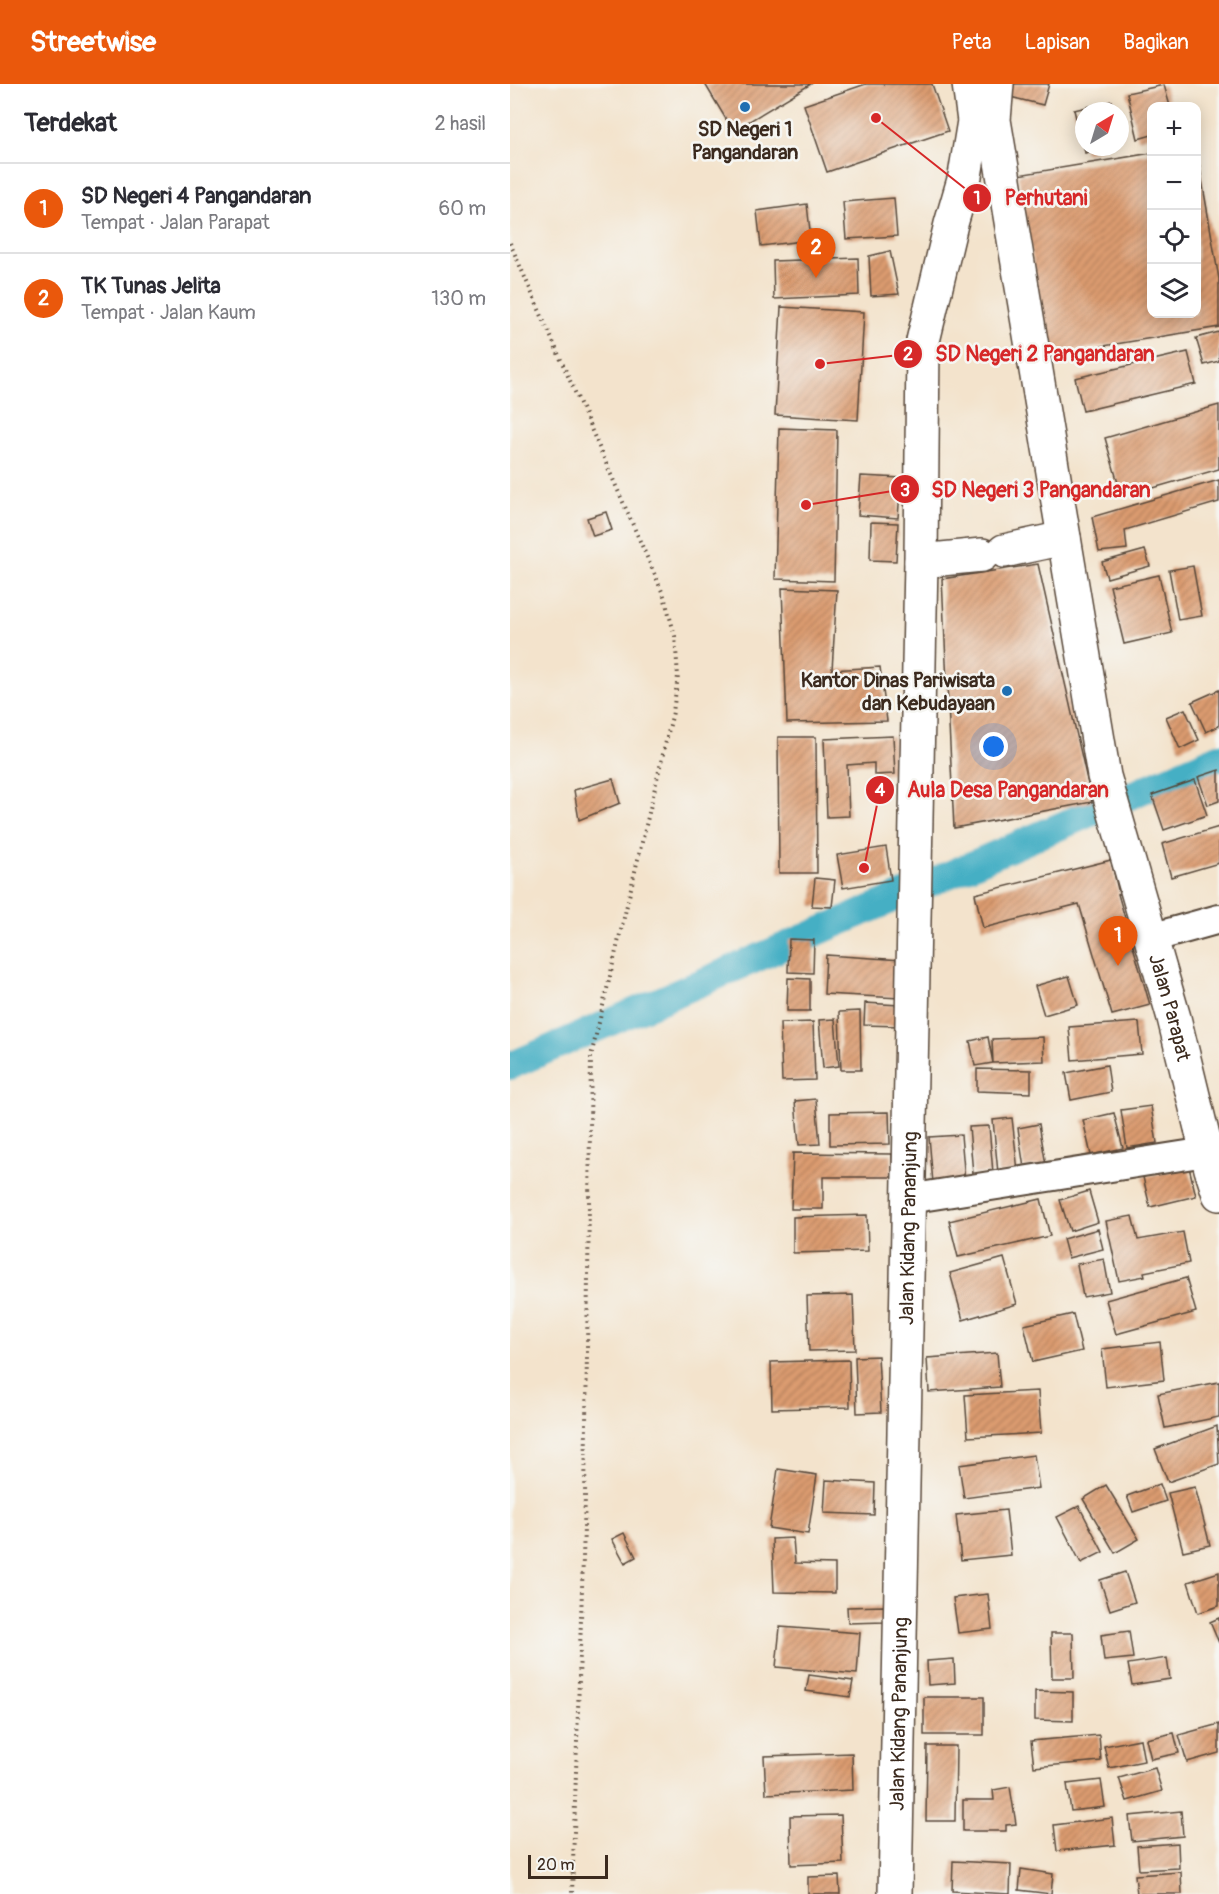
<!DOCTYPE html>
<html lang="id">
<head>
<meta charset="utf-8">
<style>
	:root { --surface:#fff; --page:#f7f7f7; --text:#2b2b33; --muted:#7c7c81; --line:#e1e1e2; --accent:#ea580c }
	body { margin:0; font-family:Pangolin,sans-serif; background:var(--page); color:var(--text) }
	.controls { position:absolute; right:18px; top:18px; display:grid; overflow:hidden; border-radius:12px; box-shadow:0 3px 15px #0003 }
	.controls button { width:54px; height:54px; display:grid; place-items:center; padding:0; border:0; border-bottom:2px solid var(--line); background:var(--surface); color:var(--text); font:30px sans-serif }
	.compass { position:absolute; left:565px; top:18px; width:54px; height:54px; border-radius:50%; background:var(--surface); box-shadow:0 3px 15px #0003; rotate:38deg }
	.scale { position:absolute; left:18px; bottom:15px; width:80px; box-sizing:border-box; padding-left:6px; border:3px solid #3b2a1e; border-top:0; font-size:16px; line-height:21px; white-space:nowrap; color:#3b2a1e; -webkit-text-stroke:4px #f6f6f2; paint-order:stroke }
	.you { position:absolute; left:484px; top:663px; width:21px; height:21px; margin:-15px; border:4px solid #fff; border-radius:50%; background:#1a73e8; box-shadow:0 0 0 9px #1a73e833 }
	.badge { display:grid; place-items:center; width:39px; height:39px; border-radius:50%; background:var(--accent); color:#fff; font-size:20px; font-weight:700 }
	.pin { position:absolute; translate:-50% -50px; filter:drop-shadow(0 2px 3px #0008) }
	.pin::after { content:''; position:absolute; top:32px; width:21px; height:18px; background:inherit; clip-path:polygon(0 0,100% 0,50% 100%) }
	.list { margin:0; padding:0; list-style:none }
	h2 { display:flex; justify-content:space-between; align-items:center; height:78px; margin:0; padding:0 24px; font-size:26px }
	h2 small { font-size:20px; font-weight:400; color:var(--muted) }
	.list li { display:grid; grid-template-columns:39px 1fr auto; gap:18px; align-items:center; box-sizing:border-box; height:90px; padding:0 24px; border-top:2px solid var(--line) }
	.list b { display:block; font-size:22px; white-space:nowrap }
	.list p { margin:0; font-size:20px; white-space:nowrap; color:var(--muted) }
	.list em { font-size:20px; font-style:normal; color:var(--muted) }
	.icon { flex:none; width:33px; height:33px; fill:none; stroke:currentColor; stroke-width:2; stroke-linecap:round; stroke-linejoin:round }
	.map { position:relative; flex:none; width:709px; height:1810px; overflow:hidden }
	header { display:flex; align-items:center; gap:36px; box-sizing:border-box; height:84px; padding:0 30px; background:var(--accent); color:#fff }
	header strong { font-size:28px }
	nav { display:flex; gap:33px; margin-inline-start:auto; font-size:21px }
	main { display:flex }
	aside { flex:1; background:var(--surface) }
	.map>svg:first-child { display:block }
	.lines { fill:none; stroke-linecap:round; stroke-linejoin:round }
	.canal { stroke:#45afc4; stroke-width:28 }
	.building { fill:url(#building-hatch) }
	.minor-casing { stroke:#574638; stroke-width:32 }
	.tertiary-casing { stroke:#574638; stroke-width:36 }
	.path { stroke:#574638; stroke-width:4; stroke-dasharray:1.5 4.5; stroke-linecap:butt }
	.minor { stroke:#fff; stroke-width:28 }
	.tertiary { stroke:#fff; stroke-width:33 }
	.poi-dot { fill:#1f6fb2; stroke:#f6f6f2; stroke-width:2 }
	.labels { text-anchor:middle; stroke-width:5; stroke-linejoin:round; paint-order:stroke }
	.poi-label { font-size:20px; font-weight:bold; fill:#3b2a1e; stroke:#f6f6f2 }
	.street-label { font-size:20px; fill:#3b2a1e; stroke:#f6f6f2 }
	.leader { fill:none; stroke:#d62828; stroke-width:2 }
	.callout-dot { fill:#d62828; stroke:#f6f6f2; stroke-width:2 }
	.mark-label { font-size:18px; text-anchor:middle; font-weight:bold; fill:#fff }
	.callout-label { font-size:21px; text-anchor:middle; font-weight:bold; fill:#d62828; stroke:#f6f6f2; stroke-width:5; stroke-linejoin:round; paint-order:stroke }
</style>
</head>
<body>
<header>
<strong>Streetwise</strong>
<nav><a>Peta</a><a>Lapisan</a><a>Bagikan</a></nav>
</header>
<main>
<aside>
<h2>Terdekat<small>2 hasil</small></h2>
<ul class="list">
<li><span class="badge">1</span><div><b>SD Negeri 4 Pangandaran</b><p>Tempat · Jalan Parapat</p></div><em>60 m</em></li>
<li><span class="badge">2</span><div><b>TK Tunas Jelita</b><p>Tempat · Jalan Kaum</p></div><em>130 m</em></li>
</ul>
</aside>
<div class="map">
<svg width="709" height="1810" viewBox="0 0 709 1810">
	<defs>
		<pattern id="building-hatch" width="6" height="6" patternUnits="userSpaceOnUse" patternTransform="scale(1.5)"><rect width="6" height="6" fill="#db9b6f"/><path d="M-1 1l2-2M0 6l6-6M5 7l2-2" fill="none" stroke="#b37f5b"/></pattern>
	</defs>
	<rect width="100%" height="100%" fill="#f6f6f2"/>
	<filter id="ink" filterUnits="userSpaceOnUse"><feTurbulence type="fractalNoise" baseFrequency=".0167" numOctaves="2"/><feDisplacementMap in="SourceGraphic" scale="12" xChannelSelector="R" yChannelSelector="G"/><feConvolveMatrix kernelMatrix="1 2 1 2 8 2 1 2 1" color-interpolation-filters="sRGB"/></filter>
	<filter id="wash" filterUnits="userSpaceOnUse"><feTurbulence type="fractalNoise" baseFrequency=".008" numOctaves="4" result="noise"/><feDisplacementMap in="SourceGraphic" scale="24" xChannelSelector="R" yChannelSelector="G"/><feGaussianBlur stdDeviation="1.35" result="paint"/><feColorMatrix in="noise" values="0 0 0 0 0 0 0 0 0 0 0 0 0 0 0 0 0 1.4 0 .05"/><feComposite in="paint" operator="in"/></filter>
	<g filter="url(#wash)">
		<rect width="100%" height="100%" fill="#f3e3cc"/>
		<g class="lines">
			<!-- canal -->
			<polyline class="canal" points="0,982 709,673"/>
		</g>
		<g id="blocks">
			<!-- building -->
			<g class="building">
				<polygon points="195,0 301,0 223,47"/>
				<polygon points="356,0 422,0 438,47 317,88 294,21"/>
				<polygon points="495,0 539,0 533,21 492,11"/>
				<polygon points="654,1 660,22 642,22 642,51 628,55 617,9"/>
				<polygon points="602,17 604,27 574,27 573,61 564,26"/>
				<polygon points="574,63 594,63 594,64 575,69"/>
				<polygon points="642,69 642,230 686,230 688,73 709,195 709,243 539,271 508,91"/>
				<polygon points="384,114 387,152 336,155 333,118"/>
				<polygon points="297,120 301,156 251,162 247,127"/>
				<polygon points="380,167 389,210 361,212 359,172"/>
				<polygon points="348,174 349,211 264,215 263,177"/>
				<polygon points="271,223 354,228 348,336 265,331"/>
				<polygon points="709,248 709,277 694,281 686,254"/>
				<polygon points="678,268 686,300 573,327 565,294"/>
				<polygon points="709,321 709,385 612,413 595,354"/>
				<polygon points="269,344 327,346 324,497 265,495"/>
				<polygon points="351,392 391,394 388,434 348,431"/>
				<polygon points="709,396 709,418 615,446 617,465 589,468 582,433"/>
				<polygon points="96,428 102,446 83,452 77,434"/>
				<polygon points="361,438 388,439 386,477 360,476"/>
				<polygon points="635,466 640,482 597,494 592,478"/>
				<polygon points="528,480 582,718 444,744 432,495"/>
				<polygon points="683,482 692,532 668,536 659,486"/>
				<polygon points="649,491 662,549 614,560 600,502"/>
				<polygon points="272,504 327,506 322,586 370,583 377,637 277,639"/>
				<polygon points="709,606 709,642 696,648 682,618"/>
				<polygon points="675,625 689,656 670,665 656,633"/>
				<polygon points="383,652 385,690 364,691 364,679 337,681 339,732 317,733 314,655"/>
				<polygon points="268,653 306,653 307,789 269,789"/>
				<polygon points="709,686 709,717 698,721 688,693"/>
				<polygon points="103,695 110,719 69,736 64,706"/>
				<polygon points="685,696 697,731 654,746 642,711"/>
				<polygon points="709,743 709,779 661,793 652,760"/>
				<polygon points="376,763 381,796 333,804 327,771"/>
				<polygon points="601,776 609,810 608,810 640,921 602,931 569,820 473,844 465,810"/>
				<polygon points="305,794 325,796 322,823 302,822"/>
				<polygon points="279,855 304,856 303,889 278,888"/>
				<polygon points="316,871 392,876 390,914 314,910"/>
				<polygon points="559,892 568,921 534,931 525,902"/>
				<polygon points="278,894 300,895 300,927 277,927"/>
				<polygon points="355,919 389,921 389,942 354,941"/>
				<polygon points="350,927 351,986 331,986 329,928"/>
				<polygon points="325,935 329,982 313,984 309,936"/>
				<polygon points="303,938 305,996 272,997 270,939"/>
				<polygon points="629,938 632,970 562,976 559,943"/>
				<polygon points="478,953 483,979 482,955 533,953 534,977 483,979 465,982 460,957"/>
				<polygon points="597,981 601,1008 561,1016 556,989"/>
				<polygon points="467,985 521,986 521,1009 467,1007"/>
				<polygon points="306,1015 310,1060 289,1061 285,1017"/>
				<polygon points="641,1022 647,1059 617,1064 611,1026"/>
				<polygon points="379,1028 380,1060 320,1061 320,1029"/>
				<polygon points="604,1029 613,1064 581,1071 573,1036"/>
				<polygon points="502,1034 508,1087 488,1089 483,1036"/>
				<polygon points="529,1040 536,1081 514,1084 508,1044"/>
				<polygon points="479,1042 483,1089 463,1090 459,1043"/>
				<polygon points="451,1051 455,1097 423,1099 419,1053"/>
				<polygon points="283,1069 382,1070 382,1093 313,1093 313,1125 281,1125"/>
				<polygon points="679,1083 686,1112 640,1123 633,1093"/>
				<polygon points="579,1107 588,1138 560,1147 550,1116"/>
				<polygon points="531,1115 540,1152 448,1173 439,1137"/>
				<polygon points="357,1131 358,1167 283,1169 283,1133"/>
				<polygon points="622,1132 628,1156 673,1148 679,1179 634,1188 635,1192 609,1197 596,1137"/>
				<polygon points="588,1145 593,1165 558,1174 553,1155"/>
				<polygon points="494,1174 507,1220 453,1236 440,1189"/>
				<polygon points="594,1175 600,1208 573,1213 567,1180"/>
				<polygon points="676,1194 686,1228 606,1250 596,1216"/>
				<polygon points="343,1211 345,1266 299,1267 297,1212"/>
				<polygon points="563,1230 572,1267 523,1278 514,1241"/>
				<polygon points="650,1258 654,1296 596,1303 592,1265"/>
				<polygon points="487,1269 490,1303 419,1308 417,1274"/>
				<polygon points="368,1272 371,1328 347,1329 345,1273"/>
				<polygon points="339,1276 340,1323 262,1325 261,1278"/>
				<polygon points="709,1298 709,1333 655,1344 648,1310"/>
				<polygon points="528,1307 531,1349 458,1353 455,1311"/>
				<polygon points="707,1342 709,1380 658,1398 645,1365"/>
				<polygon points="524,1371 529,1404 454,1414 449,1381"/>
				<polygon points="268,1385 307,1391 298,1450 259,1444"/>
				<polygon points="316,1396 365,1399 364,1431 314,1429"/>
				<polygon points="650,1400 656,1417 623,1428 617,1412"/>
				<polygon points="596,1401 629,1455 605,1469 573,1415"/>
				<polygon points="685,1403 700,1461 673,1467 658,1409"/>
				<polygon points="569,1422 593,1468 571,1479 547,1433"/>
				<polygon points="496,1426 501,1471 451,1476 446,1431"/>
				<polygon points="114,1449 126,1473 115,1479 102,1455"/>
				<polygon points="283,1454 285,1479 325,1480 325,1509 264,1508 262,1455"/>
				<polygon points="615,1488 625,1518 600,1526 590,1496"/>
				<polygon points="709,1488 709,1522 688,1529 678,1498"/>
				<polygon points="478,1510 482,1545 448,1549 443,1514"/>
				<polygon points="374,1522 375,1538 338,1539 337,1523"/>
				<polygon points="709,1534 709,1559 700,1538"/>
				<polygon points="270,1543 350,1549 347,1590 266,1583"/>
				<polygon points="619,1547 623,1574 594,1577 591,1551"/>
				<polygon points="541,1549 563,1549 564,1594 542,1594"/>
				<polygon points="657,1574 660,1595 622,1601 618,1580"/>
				<polygon points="444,1575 445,1599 418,1601 417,1577"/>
				<polygon points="299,1591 343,1597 340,1613 296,1607"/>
				<polygon points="525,1607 563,1608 563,1637 525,1636"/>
				<rect x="414" y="1613" width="60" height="38"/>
				<polygon points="709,1640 709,1669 677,1678 669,1651"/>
				<polygon points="664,1649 669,1669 641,1675 636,1655"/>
				<polygon points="589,1651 591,1677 524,1683 521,1657"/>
				<polygon points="630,1655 634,1677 599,1684 594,1662"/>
				<polygon points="417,1662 446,1662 445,1737 416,1737"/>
				<polygon points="342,1669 343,1706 256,1710 254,1672"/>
				<polygon points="645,1684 652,1707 617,1717 609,1694"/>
				<polygon points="591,1696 595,1723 561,1727 557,1700"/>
				<polygon points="500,1703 506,1740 496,1741 496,1747 453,1747 453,1716 484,1716 483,1706"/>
				<polygon points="671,1727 673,1752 622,1757 619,1732"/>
				<polygon points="331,1731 333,1779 281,1781 280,1732"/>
				<polygon points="602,1734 605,1761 547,1767 544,1741"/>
				<polygon points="668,1759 669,1784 629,1786 627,1762"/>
				<polygon points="443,1777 501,1780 500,1810 442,1807"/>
				<polygon points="511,1785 543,1790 541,1810 509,1806"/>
				<polygon points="671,1788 672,1810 627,1810 625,1791"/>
				<polygon points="329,1792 330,1810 298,1810 298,1793"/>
			</g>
		</g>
	</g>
	<g filter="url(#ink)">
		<use href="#blocks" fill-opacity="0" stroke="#574638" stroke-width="1.5"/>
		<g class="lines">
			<!-- minor casing -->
			<g class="minor-casing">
				<g id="minor">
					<polyline points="641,854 709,835"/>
					<polyline points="398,1115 696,1068"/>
				</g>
			</g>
			<!-- tertiary casing -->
			<g class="tertiary-casing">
				<g id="tertiary">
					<path id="s1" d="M487 0 484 36 594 692 664 934 701 1085 709 1110"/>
					<polyline points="494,467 554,454"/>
					<polyline points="411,477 472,471"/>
					<path id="s2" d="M385 1810 411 477 413 257 441 140 455 92 464 37 459 0"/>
				</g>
			</g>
			<!-- path -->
			<polyline class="path" points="0,159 154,512 165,552 168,592 163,628 81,972 75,1413 62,1810"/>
			<!-- minor -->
			<use href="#minor" class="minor"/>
			<!-- tertiary -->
			<use href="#tertiary" class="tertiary"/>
		</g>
	</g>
	<!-- markers -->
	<g class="poi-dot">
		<circle cx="235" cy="23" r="6"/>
		<circle cx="497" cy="607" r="6"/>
	</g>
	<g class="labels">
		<!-- poi labels -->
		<g class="poi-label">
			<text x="235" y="52">SD Negeri 1<tspan x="235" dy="23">Pangandaran</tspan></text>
			<text x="485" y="603" text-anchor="end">Kantor Dinas Pariwisata<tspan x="485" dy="23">dan Kebudayaan</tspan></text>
		</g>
		<!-- street labels -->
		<g class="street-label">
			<text dy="7" stroke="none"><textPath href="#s1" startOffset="942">Jalan Parapat</textPath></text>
			<text dy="7" stroke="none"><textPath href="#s2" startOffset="666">Jalan Kidang Pananjung</textPath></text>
			<text dy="7" stroke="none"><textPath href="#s2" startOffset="180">Jalan Kidang Pananjung</textPath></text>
		</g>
	</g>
	<!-- callouts -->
	<path class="leader" d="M366 34L467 114M310 280L398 270M296 421L395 405M354 784L370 706"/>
	<g class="callout-dot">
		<circle cx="366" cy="34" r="6"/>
		<circle cx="310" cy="280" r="6"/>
		<circle cx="296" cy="421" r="6"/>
		<circle cx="354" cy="784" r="6"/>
		<circle cx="467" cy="114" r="15"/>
		<circle cx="398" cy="270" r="15"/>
		<circle cx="395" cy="405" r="15"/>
		<circle cx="370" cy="706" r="15"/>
	</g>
	<g class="mark-label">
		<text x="467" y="120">1</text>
		<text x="398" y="276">2</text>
		<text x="395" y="412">3</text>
		<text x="370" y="712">4</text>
	</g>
	<g class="callout-label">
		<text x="536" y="121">Perhutani</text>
		<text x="535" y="277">SD Negeri 2 Pangandaran</text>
		<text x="531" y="413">SD Negeri 3 Pangandaran</text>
		<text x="498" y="713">Aula Desa Pangandaran</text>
	</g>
</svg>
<div class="controls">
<button>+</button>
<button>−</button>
<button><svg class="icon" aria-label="locate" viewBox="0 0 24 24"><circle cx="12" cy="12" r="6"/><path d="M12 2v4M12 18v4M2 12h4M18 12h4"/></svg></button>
<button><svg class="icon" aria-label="layers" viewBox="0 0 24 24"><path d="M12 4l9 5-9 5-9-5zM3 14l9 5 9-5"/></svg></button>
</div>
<svg class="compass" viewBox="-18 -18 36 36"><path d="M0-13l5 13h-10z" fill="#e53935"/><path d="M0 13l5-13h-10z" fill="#7c7c81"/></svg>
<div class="scale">20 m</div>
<div class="you"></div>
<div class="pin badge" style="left:608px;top:882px">1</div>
<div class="pin badge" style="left:306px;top:194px">2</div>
</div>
</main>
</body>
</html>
